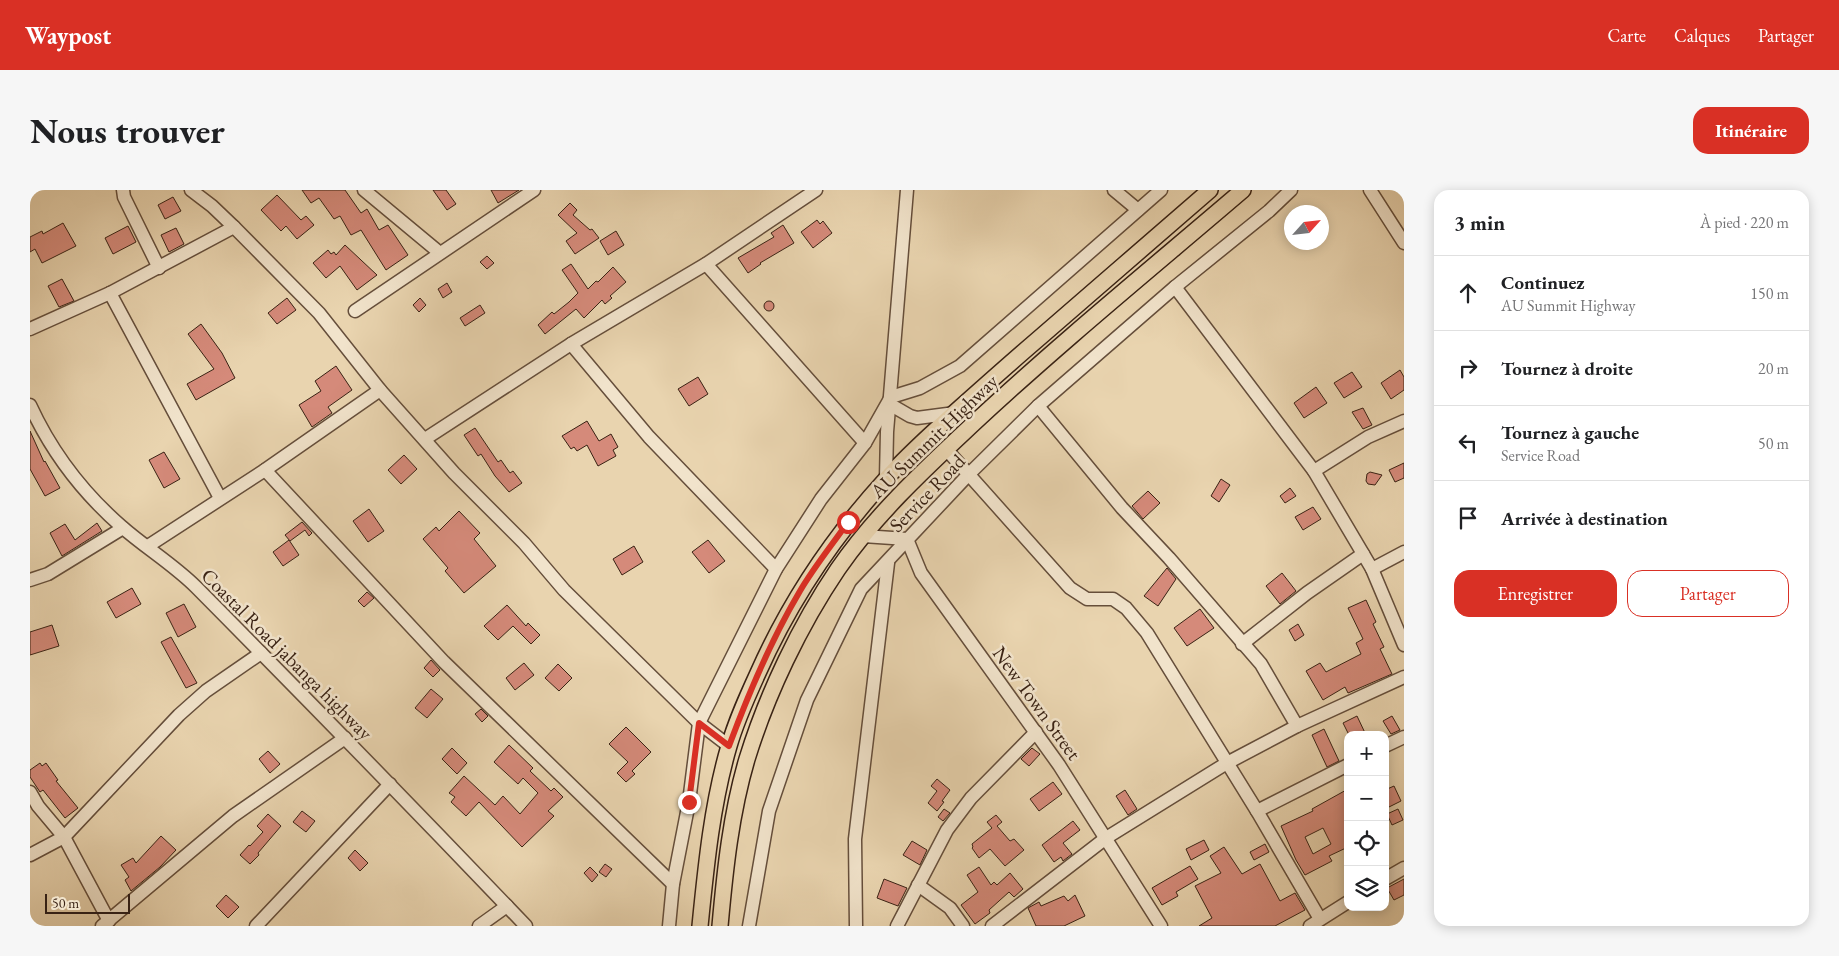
<!DOCTYPE html>
<html lang="fr">
<head>
<meta charset="utf-8">
<style>
	:root { --surface:#fff; --page:#f6f6f6; --text:#202124; --muted:#757577; --line:#e0e0e0; --accent:#d93025 }
	body { margin:0; font-family:"EB Garamond",serif; background:var(--page); color:var(--text) }
	.controls { position:absolute; right:15px; bottom:15px; display:grid; overflow:hidden; border-radius:10px; box-shadow:0 2px 12px #0003 }
	.controls button { width:45px; height:45px; display:grid; place-items:center; padding:0; border:0; border-bottom:1px solid var(--line); background:var(--surface); color:var(--text); font:25px sans-serif }
	.compass { position:absolute; left:1254px; top:15px; width:45px; height:45px; border-radius:50%; background:var(--surface); box-shadow:0 2px 12px #0003; rotate:63deg }
	.scale { position:absolute; left:15px; bottom:12px; width:85px; box-sizing:border-box; padding-left:5px; border:2px solid #392214; border-top:0; font-size:14px; line-height:18px; white-space:nowrap; color:#392214; -webkit-text-stroke:4px #f1e3cb; paint-order:stroke }
	.stop { position:absolute; width:15px; height:15px; margin:-11px; border:4px solid #d93025; border-radius:50%; background:#fff }
	.stop.end { background:#d93025; border-color:#fff; box-shadow:0 1px 5px #0008 }
	.list { margin:0; padding:0; list-style:none }
	h2 { display:flex; justify-content:space-between; align-items:center; height:65px; margin:0; padding:0 20px; font-size:21px }
	h2 small { font-size:16px; font-weight:400; color:var(--muted) }
	.list li { display:grid; grid-template-columns:32px 1fr auto; gap:15px; align-items:center; box-sizing:border-box; height:75px; padding:0 20px; border-top:1px solid var(--line) }
	.list b { display:block; font-size:19px; white-space:nowrap }
	.list p { margin:0; font-size:16px; white-space:nowrap; color:var(--muted) }
	.list em { font-size:16px; font-style:normal; color:var(--muted) }
	.actions { display:flex; gap:10px; padding:15px 20px }
	.actions a { flex:1; padding:11px 0; border:1px solid var(--accent); border-radius:15px; text-align:center; font-size:18px; color:var(--accent) }
	.actions .main { background:var(--accent); color:#fff }
	.icon { flex:none; width:28px; height:28px; fill:none; stroke:currentColor; stroke-width:2; stroke-linecap:round; stroke-linejoin:round }
	.map { position:relative; flex:none; width:1374px; height:736px; overflow:hidden; border-radius:15px }
	header { display:flex; align-items:center; gap:30px; box-sizing:border-box; height:70px; padding:0 25px; background:var(--accent); color:#fff }
	header strong { font-size:24px }
	nav { display:flex; gap:28px; margin-inline-start:auto; font-size:18px }
	.intro { display:flex; align-items:center; justify-content:space-between; box-sizing:border-box; height:120px; padding:0 30px }
	h1 { margin:0; font-size:35px }
	.button { padding:12px 22px; border-radius:15px; background:var(--accent); color:#fff; font-size:18px; font-weight:700 }
	main { display:flex; gap:30px; padding:0 30px }
	aside { flex:1; background:var(--surface); border-radius:15px; box-shadow:0 2px 12px #0003 }
	.map>svg:first-child { display:block }
	.building { fill:#d58a7a; stroke:#392214; fill-rule:evenodd }
	.lines { fill:none; stroke-linecap:round; stroke-linejoin:round }
	.minor-casing { stroke:#654e3b; stroke-width:15 }
	.major-casing { stroke:#392214; stroke-width:18 }
	.minor { stroke:#f1e3cb; stroke-width:12 }
	.major { stroke:#e9d4af; stroke-width:15 }
	.route { stroke:#d93025; stroke-width:6 }
	.labels { text-anchor:middle; stroke-width:5; stroke-linejoin:round; paint-order:stroke }
	.street-label { font-size:20px; fill:#392214; stroke:#f1e3cb }
</style>
</head>
<body>
<header>
<strong>Waypost</strong>
<nav><a>Carte</a><a>Calques</a><a>Partager</a></nav>
</header>
<div class="intro"><h1>Nous trouver</h1><a class="button">Itinéraire</a></div>
<main>
<div class="map">
<svg width="1374" height="736" viewBox="0 0 1374 736">
	<rect width="100%" height="100%" fill="#e9d4af"/>
	<filter id="stains"><feTurbulence type="fractalNoise" baseFrequency=".004" numOctaves="4"/><feColorMatrix values="0 0 0 0 .2 0 0 0 0 .09 0 0 0 0 .02 0 0 0 .5 -.17"/></filter>
	<radialGradient id="worn" r=".72"><stop offset=".6" stop-color="#630" stop-opacity="0"/><stop offset="1" stop-color="#630" stop-opacity=".3"/></radialGradient>
	<!-- building -->
	<g class="building">
		<polygon points="272,0 315,0 331,23 337,19 349,40 358,35 378,65 356,80 331,40 321,45 310,26 304,29 289,8 281,13"/>
		<polygon points="403,0 416,0 426,14 417,20"/>
		<polygon points="461,0 489,0 468,13"/>
		<polygon points="247,5 271,30 276,26 284,35 267,49 256,36 251,41 231,20"/>
		<polygon points="143,7 151,21 135,29 128,15"/>
		<polygon points="540,13 547,20 543,25 560,40 562,39 569,48 545,64 536,51 547,43 528,25"/>
		<polygon points="787,30 790,34 793,31 802,43 783,58 771,42"/>
		<polygon points="33,33 46,56 12,73 5,59 0,62 0,47 12,41 13,44"/>
		<polygon points="753,35 764,53 730,73 731,74 718,83 708,68 744,47 741,43"/>
		<polygon points="98,36 106,52 83,64 75,48"/>
		<polygon points="146,38 154,54 139,62 131,45"/>
		<polygon points="586,41 594,55 578,65 570,51"/>
		<polygon points="315,55 347,85 327,100 310,76 296,88 283,73 298,60 301,64 304,62 306,65"/>
		<polygon points="457,66 464,73 457,79 450,72"/>
		<polygon points="541,74 558,99 566,91 568,92 583,77 596,92 580,106 582,108 575,114 572,110 554,128 546,119 515,144 508,135 522,122 524,124 539,112 548,103 532,80"/>
		<polygon points="32,89 44,111 29,117 18,96"/>
		<polygon points="417,93 422,102 413,108 408,99"/>
		<polygon points="257,108 266,120 247,134 238,123"/>
		<polygon points="390,108 396,115 389,122 383,115"/>
		<circle cx="739" cy="116" r="5"/>
		<polygon points="450,115 455,123 435,136 430,128"/>
		<polygon points="171,134 192,163 205,188 166,210 157,194 184,179 158,144"/>
		<polygon points="306,176 322,200 298,217 302,223 282,237 269,215 291,201 285,191"/>
		<polygon points="1370,180 1374,187 1374,200 1361,209 1351,193"/>
		<polygon points="1322,182 1332,197 1314,208 1304,193"/>
		<polygon points="668,187 678,204 659,216 648,199"/>
		<polygon points="1286,197 1297,213 1274,228 1264,213"/>
		<polygon points="1333,218 1342,235 1333,239 1322,222"/>
		<polygon points="557,231 569,251 581,244 588,257 583,260 586,266 568,276 557,255 547,261 544,257 541,259 532,246"/>
		<polygon points="445,238 468,272 471,270 480,283 483,281 492,293 479,302 465,286 451,264 448,266 434,245"/>
		<polygon points="0,241 14,272 15,271 30,298 15,306 0,279"/>
		<polygon points="134,262 150,289 134,298 119,270"/>
		<polygon points="374,265 387,279 371,294 358,280"/>
		<polygon points="1374,273 1374,288 1365,292 1359,280"/>
		<polygon points="1340,282 1352,285 1345,295 1338,294 1336,291 1337,284"/>
		<polygon points="1191,289 1200,295 1189,312 1181,306"/>
		<polygon points="1260,298 1266,306 1255,313 1250,306"/>
		<polygon points="1118,301 1130,313 1113,329 1102,316"/>
		<polygon points="1283,317 1291,329 1273,340 1265,327"/>
		<polygon points="339,319 354,341 338,352 323,331"/>
		<polygon points="429,321 450,343 444,349 466,376 434,403 415,381 418,378 393,349 406,337 409,341"/>
		<polygon points="272,332 282,343 279,346 275,340 260,351 255,345"/>
		<polygon points="67,333 72,341 32,366 20,343 35,334 45,350"/>
		<polygon points="259,350 269,365 253,376 243,362"/>
		<polygon points="678,350 695,371 679,383 662,362"/>
		<polygon points="604,356 613,372 592,385 583,369"/>
		<polygon points="1137,378 1146,389 1128,416 1114,406"/>
		<polygon points="1252,383 1266,401 1250,414 1236,396"/>
		<polygon points="102,398 111,414 86,428 77,412"/>
		<polygon points="337,402 344,408 334,417 328,411"/>
		<polygon points="1336,410 1346,432 1343,434 1354,457 1350,459 1362,484 1318,503 1315,497 1293,510 1276,481 1290,473 1296,482 1331,464 1326,453 1333,449 1318,418"/>
		<polygon points="154,414 166,437 148,447 136,423"/>
		<polygon points="477,415 496,436 498,433 510,445 501,454 483,436 468,450 454,436"/>
		<polygon points="1170,419 1184,438 1157,456 1144,438"/>
		<polygon points="1268,434 1274,445 1265,451 1259,440"/>
		<polygon points="22,435 29,456 0,465 0,442"/>
		<polygon points="141,447 167,493 156,498 131,452"/>
		<polygon points="401,470 410,480 403,487 394,478"/>
		<polygon points="494,473 504,485 485,500 476,488"/>
		<polygon points="528,474 542,488 529,501 515,488"/>
		<polygon points="401,499 413,509 397,528 385,518"/>
		<polygon points="451,519 458,526 452,532 445,524"/>
		<polygon points="1327,526 1336,545 1319,545 1313,533"/>
		<polygon points="1362,526 1370,540 1361,544 1353,531"/>
		<polygon points="596,537 621,562 602,581 605,584 596,592 587,583 598,572 579,554"/>
		<polygon points="1294,539 1309,571 1297,577 1282,545"/>
		<polygon points="479,555 503,578 500,581 521,601 524,598 533,607 518,621 524,626 492,657 449,612 436,626 421,612 425,607 419,603 434,586 465,615 473,606 490,624 508,603 493,588 488,594 464,572"/>
		<polygon points="422,558 437,573 427,584 412,569"/>
		<polygon points="1002,558 1010,564 999,576 991,569"/>
		<polygon points="238,561 250,574 240,583 229,569"/>
		<polygon points="10,573 12,576 16,573 28,590 26,591 48,618 35,628 13,600 10,602 0,587 0,580"/>
		<polygon points="907,589 920,600 912,611 914,612 907,621 898,613 907,601 901,596"/>
		<polygon points="1023,592 1032,604 1009,621 1000,609"/>
		<polygon points="1364,596 1371,611 1359,617 1355,609 1355,600"/>
		<path d="M1318 599V657L1299 666 1302 671 1275 685 1266 670 1251 636 1283 621 1282 619ZM1293 638 1301 654 1283 664 1275 647Z"/>
		<polygon points="1095,600 1107,619 1098,625 1086,606"/>
		<polygon points="914,619 920,623 913,631 908,627"/>
		<polygon points="1368,619 1373,630 1362,635 1357,624"/>
		<polygon points="272,621 285,631 276,642 263,632"/>
		<polygon points="238,624 251,636 228,663 229,665 220,674 210,665 219,655 220,656 233,642 227,636"/>
		<polygon points="966,625 972,632 967,636 980,651 984,649 994,660 975,676 960,659 949,668 942,658 943,657 942,654 962,638 957,632"/>
		<polygon points="1043,631 1050,640 1033,653 1042,664 1033,671 1031,667 1024,672 1012,655"/>
		<polygon points="131,646 146,660 130,677 101,701 95,690 99,687 91,675 103,668 106,673"/>
		<polygon points="1174,650 1179,660 1161,670 1156,659"/>
		<polygon points="882,651 897,660 890,675 873,665"/>
		<polygon points="1235,654 1239,662 1224,670 1220,662"/>
		<polygon points="1194,657 1212,684 1230,674 1250,711 1265,703 1275,720 1245,736 1169,736 1182,728 1165,696 1191,683 1180,666"/>
		<polygon points="325,660 338,673 330,681 318,668"/>
		<polygon points="575,674 582,679 576,687 569,682"/>
		<polygon points="1160,676 1168,689 1146,702 1148,706 1132,715 1122,698"/>
		<polygon points="560,677 568,685 562,692 554,683"/>
		<polygon points="949,677 961,695 964,692 967,695 980,683 993,699 984,707 979,702 959,720 960,723 945,734 931,715 948,702 937,685"/>
		<polygon points="854,689 877,698 868,716 847,708"/>
		<polygon points="1374,689 1374,705 1364,710 1357,698"/>
		<polygon points="196,705 209,717 198,728 186,716"/>
		<polygon points="1045,705 1055,726 1034,736 1006,736 998,718 1009,712 1011,716 1034,706 1038,711"/>
	</g>
	<g class="lines">
		<!-- minor casing -->
		<g class="minor-casing">
			<g id="minor">
				<polyline points="93,0 94,7 129,78"/>
				<polyline points="161,0 182,16 204,37"/>
				<polyline points="334,0 410,63"/>
				<polyline points="1084,0 1108,20"/>
				<polyline points="1340,0 1374,53"/>
				<polyline points="676,74 835,253"/>
				<polyline points="1145,97 1284,281 1342,379 1374,455"/>
				<polyline points="80,103 190,308"/>
				<polyline points="325,121 504,0"/>
				<polyline points="0,139 80,103 204,37 289,123 350,200 424,283 494,353 534,400 669,533 699,556"/>
				<polyline points="541,154 619,247 746,379"/>
				<path d="M0 215C22 263 53 303 92 337 116 358 144 375 166 397 277 509 387 622 496 736"/>
				<polyline points="861,215 880,226 887,228 925,223"/>
				<polyline points="1008,216 1092,318 1139,368 1231,474 1267,536"/>
				<polyline points="395,249 541,154 676,74 786,0"/>
				<polyline points="916,259 1040,398 1057,409 1083,409 1096,418 1117,443 1227,621 1290,729"/>
				<polyline points="235,280 414,472 643,694"/>
				<polyline points="1284,281 1338,247 1374,231"/>
				<polyline points="856,288 857,242 877,0"/>
				<polyline points="833,346 877,349 891,383 1029,575 1131,736"/>
				<polyline points="118,356 235,280 350,200"/>
				<polyline points="1342,379 1374,362"/>
				<polyline points="0,390 18,384 93,338"/>
				<polyline points="1212,454 1277,403 1333,364"/>
				<polyline points="1355,556 1374,547"/>
				<polyline points="0,602 8,616 34,647 79,731"/>
				<polyline points="1227,621 1318,575"/>
				<polyline points="0,665 34,647 149,525 176,501 231,463"/>
				<polyline points="1355,689 1374,678"/>
				<polyline points="888,695 920,718 933,736"/>
				<polyline points="72,736 203,626 315,548"/>
				<polyline points="226,736 360,594"/>
				<polyline points="449,736 477,716"/>
				<polyline points="639,736 643,694 659,612 669,533 746,379 791,309 835,253 861,207 890,198 930,176 1131,0"/>
				<polyline points="719,736 739,621 777,510 831,399 938,285 1008,216 1145,97 1239,21 1261,0"/>
				<polyline points="826,736 825,649 858,373"/>
				<polyline points="867,736 917,640 941,608 1006,542"/>
				<polyline points="962,736 1076,648 1197,573 1267,536 1374,487"/>
				<polyline points="1280,736 1318,712"/>
			</g>
		</g>
		<!-- major casing -->
		<g class="major-casing">
			<g id="major">
				<path d="M670 736C676 676 682 614 699 556 706 531 717 507 728 483 760 411 803 347 856 289 877 265 900 245 923 224 951 199 979 174 1007 150 1065 100 1122 50 1180 0"/>
				<path d="M690 736C695 680 701 623 717 569 737 504 770 435 808 379 846 324 895 279 943 234 1030 153 1123 77 1213 0"/>
			</g>
		</g>
		<!-- minor -->
		<use href="#minor" class="minor"/>
		<!-- major -->
		<use href="#major" class="major"/>
	</g>
	<g class="lines">
		<!-- route -->
		<path class="route" d="M659 612 669 533 699 556C719 502 741 450 770 401 784 377 802 355 818 332"/>
	</g>
	<g class="labels">
		<!-- street labels -->
		<g class="street-label">
			<text transform="translate(904 246) rotate(-44)" y="7">AU Summit Highway</text>
			<text transform="translate(897 303) rotate(-46)" y="7">Service Road</text>
			<text transform="translate(257 464) rotate(45)" y="7">Coastal Road jabanga highway</text>
			<text transform="translate(1007 513) rotate(54)" y="7">New Town Street</text>
		</g>
	</g>
	<rect width="100%" height="100%" filter="url(#stains)"/>
	<rect width="100%" height="100%" fill="url(#worn)"/>
</svg>
<div class="controls">
<button>+</button>
<button>−</button>
<button><svg class="icon" aria-label="locate" viewBox="0 0 24 24"><circle cx="12" cy="12" r="6"/><path d="M12 2v4M12 18v4M2 12h4M18 12h4"/></svg></button>
<button><svg class="icon" aria-label="layers" viewBox="0 0 24 24"><path d="M12 4l9 5-9 5-9-5zM3 14l9 5 9-5"/></svg></button>
</div>
<svg class="compass" viewBox="-18 -18 36 36"><path d="M0-13l5 13h-10z" fill="#e53935"/><path d="M0 13l5-13h-10z" fill="#757577"/></svg>
<div class="scale">50 m</div>
<div class="stop" style="left:818px;top:332px"></div>
<div class="stop end" style="left:659px;top:612px"></div>
</div>
<aside>
<h2>3 min<small>À pied · 220 m</small></h2>
<ul class="list">
<li><svg class="icon" aria-label="ahead" viewBox="0 0 24 24"><path d="M12 20V5M6 11l6-6 6 6"/></svg><div><b>Continuez</b><p>AU Summit Highway</p></div><em>150 m</em></li>
<li><svg class="icon" aria-label="right" viewBox="0 0 24 24"><path d="M7 20v-9h11M14 6l5 5-5 5"/></svg><div><b>Tournez à droite</b></div><em>20 m</em></li>
<li><svg class="icon" aria-label="left" viewBox="0 0 24 24"><path d="M17 20v-9H6M10 6l-5 5 5 5"/></svg><div><b>Tournez à gauche</b><p>Service Road</p></div><em>50 m</em></li>
<li><svg class="icon" aria-label="arrive" viewBox="0 0 24 24"><path d="M6 21V4h12l-3 4 3 4H6"/></svg><div><b>Arrivée à destination</b></div></li>
</ul>
<div class="actions"><a class="main">Enregistrer</a><a>Partager</a></div>
</aside>
</main>
</body>
</html>
